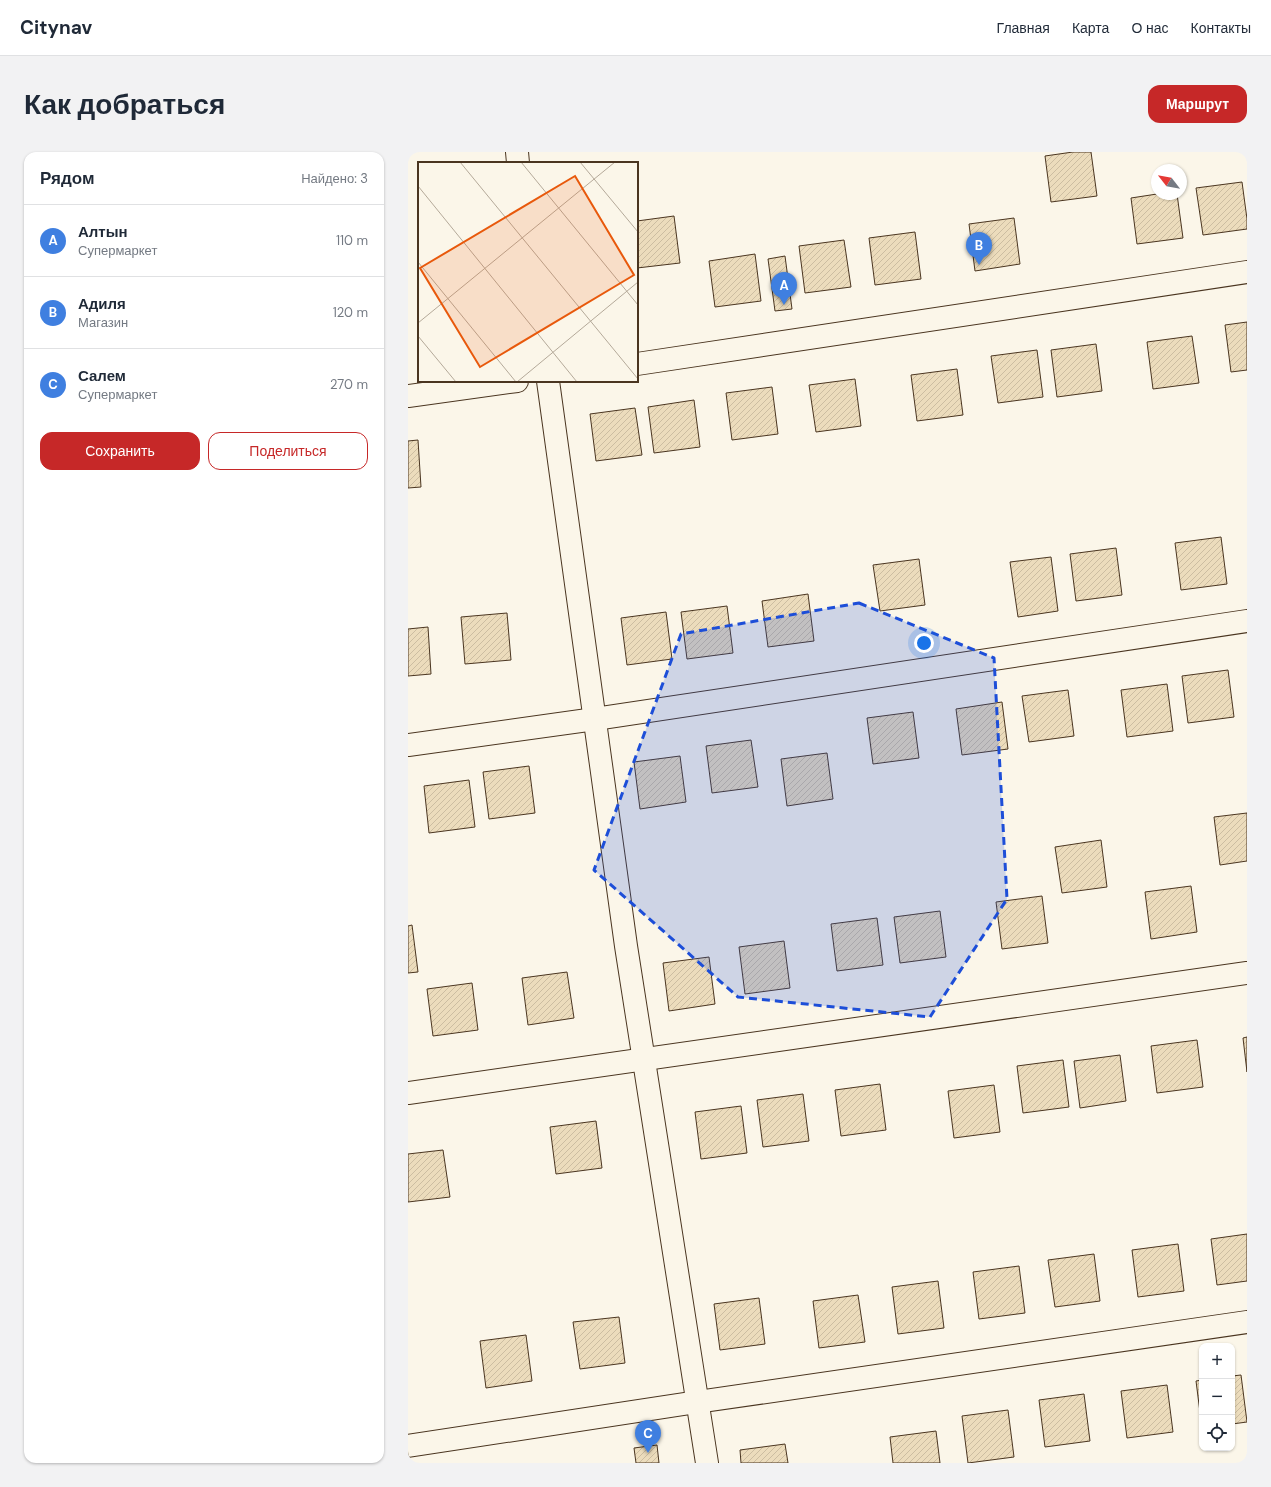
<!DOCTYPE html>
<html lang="ru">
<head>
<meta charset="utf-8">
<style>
	:root { --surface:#fff; --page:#f2f2f3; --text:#1f2937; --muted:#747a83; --line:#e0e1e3; --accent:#c62828 }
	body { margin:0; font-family:"DM Sans",sans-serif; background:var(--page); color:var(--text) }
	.controls { position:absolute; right:12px; bottom:12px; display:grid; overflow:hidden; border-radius:8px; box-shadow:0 1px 3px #0004 }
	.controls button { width:36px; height:36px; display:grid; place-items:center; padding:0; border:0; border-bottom:1px solid var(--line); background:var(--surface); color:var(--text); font:20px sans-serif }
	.compass { position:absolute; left:743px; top:12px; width:36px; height:36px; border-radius:50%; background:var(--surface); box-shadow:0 1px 3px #0004; rotate:301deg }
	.you { position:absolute; left:516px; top:491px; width:14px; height:14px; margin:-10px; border:3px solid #fff; border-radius:50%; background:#1a73e8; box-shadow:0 0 0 6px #1a73e833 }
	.badge { display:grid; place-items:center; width:26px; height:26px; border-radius:50%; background:var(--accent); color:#fff; font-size:13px; font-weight:700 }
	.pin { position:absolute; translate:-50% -33px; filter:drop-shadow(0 1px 2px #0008) }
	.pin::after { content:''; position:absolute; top:21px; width:14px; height:12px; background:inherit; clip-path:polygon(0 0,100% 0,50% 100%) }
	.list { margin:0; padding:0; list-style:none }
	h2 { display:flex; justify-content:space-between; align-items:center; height:52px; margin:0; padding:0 16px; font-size:17px }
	h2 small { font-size:13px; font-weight:400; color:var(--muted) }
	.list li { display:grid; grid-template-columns:26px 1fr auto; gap:12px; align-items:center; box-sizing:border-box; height:72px; padding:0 16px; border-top:1px solid var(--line) }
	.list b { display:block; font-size:15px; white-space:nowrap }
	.list p { margin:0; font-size:13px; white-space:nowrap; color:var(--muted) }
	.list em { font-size:13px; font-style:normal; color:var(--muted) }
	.actions { display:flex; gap:8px; padding:12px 16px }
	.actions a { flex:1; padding:9px 0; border:1px solid var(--accent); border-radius:12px; text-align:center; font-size:14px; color:var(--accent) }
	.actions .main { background:var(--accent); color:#fff }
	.icon { flex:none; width:22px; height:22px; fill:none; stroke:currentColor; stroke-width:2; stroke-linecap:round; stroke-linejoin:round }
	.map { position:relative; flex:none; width:839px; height:1311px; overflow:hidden; border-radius:12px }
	header { display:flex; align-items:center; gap:24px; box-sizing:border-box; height:56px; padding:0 20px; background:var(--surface); border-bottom:1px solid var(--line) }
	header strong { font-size:19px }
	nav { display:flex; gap:22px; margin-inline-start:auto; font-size:14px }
	.intro { display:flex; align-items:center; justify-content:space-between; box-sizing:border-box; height:96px; padding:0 24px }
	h1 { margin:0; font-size:28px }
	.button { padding:10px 18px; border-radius:12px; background:var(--accent); color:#fff; font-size:14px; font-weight:700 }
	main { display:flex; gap:24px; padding:0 24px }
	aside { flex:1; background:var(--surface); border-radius:12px; box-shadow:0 1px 3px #0004 }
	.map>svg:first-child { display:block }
	.building { fill:url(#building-hatch); stroke:#4a3520 }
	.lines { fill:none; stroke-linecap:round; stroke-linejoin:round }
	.minor-casing { stroke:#4a3520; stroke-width:24 }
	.minor { stroke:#fbf6e9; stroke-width:22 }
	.marked { fill:#1d4ed8; fill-opacity:0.2; stroke:#1d4ed8; stroke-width:3; stroke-dasharray:8 5; stroke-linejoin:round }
	.inset-road { fill:none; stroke:#b4a999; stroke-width:1 }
	.view { fill:#e8590c; fill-opacity:0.15; stroke:#e8590c; stroke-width:2 }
	.inset-edge { fill:none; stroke:#4a3520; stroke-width:2 }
</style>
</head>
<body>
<header>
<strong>Citynav</strong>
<nav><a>Главная</a><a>Карта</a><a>О нас</a><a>Контакты</a></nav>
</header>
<div class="intro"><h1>Как добраться</h1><a class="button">Маршрут</a></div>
<main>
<aside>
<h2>Рядом<small>Найдено: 3</small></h2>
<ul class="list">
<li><span class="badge" style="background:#3f7fe0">A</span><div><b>Алтын</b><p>Супермаркет</p></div><em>110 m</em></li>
<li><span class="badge" style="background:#3f7fe0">B</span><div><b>Адиля</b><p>Магазин</p></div><em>120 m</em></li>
<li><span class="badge" style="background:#3f7fe0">C</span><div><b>Салем</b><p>Супермаркет</p></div><em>270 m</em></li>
</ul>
<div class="actions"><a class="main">Сохранить</a><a>Поделиться</a></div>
</aside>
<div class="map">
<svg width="839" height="1311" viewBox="0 0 839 1311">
	<defs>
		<pattern id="building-hatch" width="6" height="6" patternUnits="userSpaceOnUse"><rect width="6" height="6" fill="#ecdcbc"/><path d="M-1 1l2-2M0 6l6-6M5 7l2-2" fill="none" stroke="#ccbda1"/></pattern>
	</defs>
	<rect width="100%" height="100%" fill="#fbf6e9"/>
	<!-- building -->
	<g class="building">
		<polygon points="665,0 683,0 689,44 643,50 637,4"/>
		<polygon points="834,30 839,67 839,77 795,83 788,36"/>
		<polygon points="749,42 769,42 775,86 729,92 723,46"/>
		<polygon points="266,64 272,111 229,116 229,69"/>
		<polygon points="606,66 612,112 567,119 561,72"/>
		<polygon points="507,80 513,127 467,133 461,86"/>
		<polygon points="436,88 443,135 397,141 391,94"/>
		<polygon points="347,102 353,149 307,155 301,109"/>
		<polygon points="377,104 384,157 367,159 360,107"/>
		<polygon points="839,170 839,218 823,220 817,173"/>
		<polygon points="784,184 791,231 745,237 739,190"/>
		<polygon points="688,192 694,239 649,245 643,198"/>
		<polygon points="629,198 635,245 590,251 583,204"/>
		<polygon points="549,217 555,263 509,269 503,223"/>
		<polygon points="447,227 453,274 408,280 401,233"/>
		<polygon points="364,235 370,282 324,288 318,241"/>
		<polygon points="286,248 292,295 246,301 240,255"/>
		<polygon points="227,256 234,303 188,309 182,262"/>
		<polygon points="10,288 13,335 0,336 0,289"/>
		<polygon points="813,385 819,432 773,438 767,391"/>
		<polygon points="708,396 714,443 668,449 662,402"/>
		<polygon points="643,405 650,459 610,465 602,410"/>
		<polygon points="511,407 517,453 472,459 465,413"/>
		<polygon points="400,442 406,489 360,495 354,449"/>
		<polygon points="319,454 325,501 279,507 273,460"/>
		<polygon points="258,460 264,507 219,513 213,466"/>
		<polygon points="99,461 103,508 57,512 53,465"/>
		<polygon points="20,475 23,522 0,524 0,477"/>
		<polygon points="820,518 826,565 780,571 774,524"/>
		<polygon points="759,532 765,579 719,585 713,538"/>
		<polygon points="660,538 666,584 621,590 614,544"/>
		<polygon points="594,550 600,597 554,603 548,557"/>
		<polygon points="505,560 511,606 465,612 459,566"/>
		<polygon points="343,588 350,635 304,641 298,594"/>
		<polygon points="419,601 425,647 379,654 373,607"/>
		<polygon points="272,604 278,650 232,657 226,610"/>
		<polygon points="121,614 127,661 81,667 75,620"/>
		<polygon points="61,628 67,675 21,681 16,634"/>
		<polygon points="839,661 839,709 812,713 806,665"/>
		<polygon points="693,688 699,735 654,741 647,695"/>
		<polygon points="783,734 789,780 743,787 737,740"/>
		<polygon points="634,744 640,791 594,797 588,750"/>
		<polygon points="532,759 538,805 492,811 486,765"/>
		<polygon points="469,766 475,813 429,819 423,772"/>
		<polygon points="4,773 10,820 0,821 0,774"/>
		<polygon points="376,789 382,836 337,842 331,795"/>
		<polygon points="301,805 307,852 261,859 255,811"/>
		<polygon points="159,820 166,866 120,873 114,826"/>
		<polygon points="64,831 70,878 25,884 19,837"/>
		<polygon points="839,885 839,920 835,886"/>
		<polygon points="789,888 795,935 749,941 743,894"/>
		<polygon points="712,903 718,949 672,956 666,909"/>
		<polygon points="655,908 661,955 615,961 609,914"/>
		<polygon points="472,932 478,978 433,984 427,938"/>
		<polygon points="586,933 592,980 546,986 540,939"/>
		<polygon points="395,942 401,989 355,995 349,948"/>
		<polygon points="333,954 339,1001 293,1007 287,960"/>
		<polygon points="188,969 194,1016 148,1022 142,975"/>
		<polygon points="35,998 42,1045 0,1050 0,1002"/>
		<polygon points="839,1082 839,1129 809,1133 803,1087"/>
		<polygon points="770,1092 776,1139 730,1145 724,1098"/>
		<polygon points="686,1102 692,1149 647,1155 640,1108"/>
		<polygon points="611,1114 617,1161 571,1167 565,1120"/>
		<polygon points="530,1129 536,1176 490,1182 484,1135"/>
		<polygon points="450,1143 457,1190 411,1196 405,1149"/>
		<polygon points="351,1146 357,1192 312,1198 306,1152"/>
		<polygon points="211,1165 217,1211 172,1217 165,1170"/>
		<polygon points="118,1183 124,1229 78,1236 72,1189"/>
		<polygon points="833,1223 839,1270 824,1272 824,1224"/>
		<polygon points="794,1228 794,1276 788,1229"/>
		<polygon points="759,1233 765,1280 719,1286 713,1239"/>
		<polygon points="676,1242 682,1289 637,1295 631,1248"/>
		<polygon points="600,1258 606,1305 560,1311 554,1264"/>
		<polygon points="528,1279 532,1311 485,1311 482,1285"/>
		<polygon points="377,1292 380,1311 333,1311 332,1298"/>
		<polygon points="249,1293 251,1311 228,1311 226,1296"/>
	</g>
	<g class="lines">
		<!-- minor casing -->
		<g class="minor-casing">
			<g id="minor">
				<polyline points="109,0 110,11"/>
				<polyline points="229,212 839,120"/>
				<polyline points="140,229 218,794 299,1311"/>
				<polyline points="0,244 109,229"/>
				<polyline points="0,593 187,567 839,469"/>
				<polyline points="0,941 839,821"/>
				<polyline points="0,1294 289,1250 839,1170"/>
			</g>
		</g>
		<!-- minor -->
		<use href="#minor" class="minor"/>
	</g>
	<!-- marked area -->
	<path class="marked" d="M451 451 586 506 599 747 522 865 330 845 186 718 273 482Z"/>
	<!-- overview -->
	<g transform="translate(10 10)">
		<rect width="220" height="220" fill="#fbf6e9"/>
		<path class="inset-road" d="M42 0 220 217M103 0 220 143M162 0 220 70M0 24 159 220M0 100 98 220M0 161 197 0M0 174 38 220M99 220 220 120"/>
		<path class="view" d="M157 14 216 113 62 205 2 106Z"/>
		<rect width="220" height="220" class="inset-edge"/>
	</g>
</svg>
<div class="controls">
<button>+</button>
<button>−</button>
<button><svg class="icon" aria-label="locate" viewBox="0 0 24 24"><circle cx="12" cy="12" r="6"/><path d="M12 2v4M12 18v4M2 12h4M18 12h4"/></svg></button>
</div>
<svg class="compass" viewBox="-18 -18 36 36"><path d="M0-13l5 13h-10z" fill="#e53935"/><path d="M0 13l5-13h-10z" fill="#747a83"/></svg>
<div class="you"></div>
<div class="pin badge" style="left:376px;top:153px;background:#3f7fe0">A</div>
<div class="pin badge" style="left:571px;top:113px;background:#3f7fe0">B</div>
<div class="pin badge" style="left:240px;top:1301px;background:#3f7fe0">C</div>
</div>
</main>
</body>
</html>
